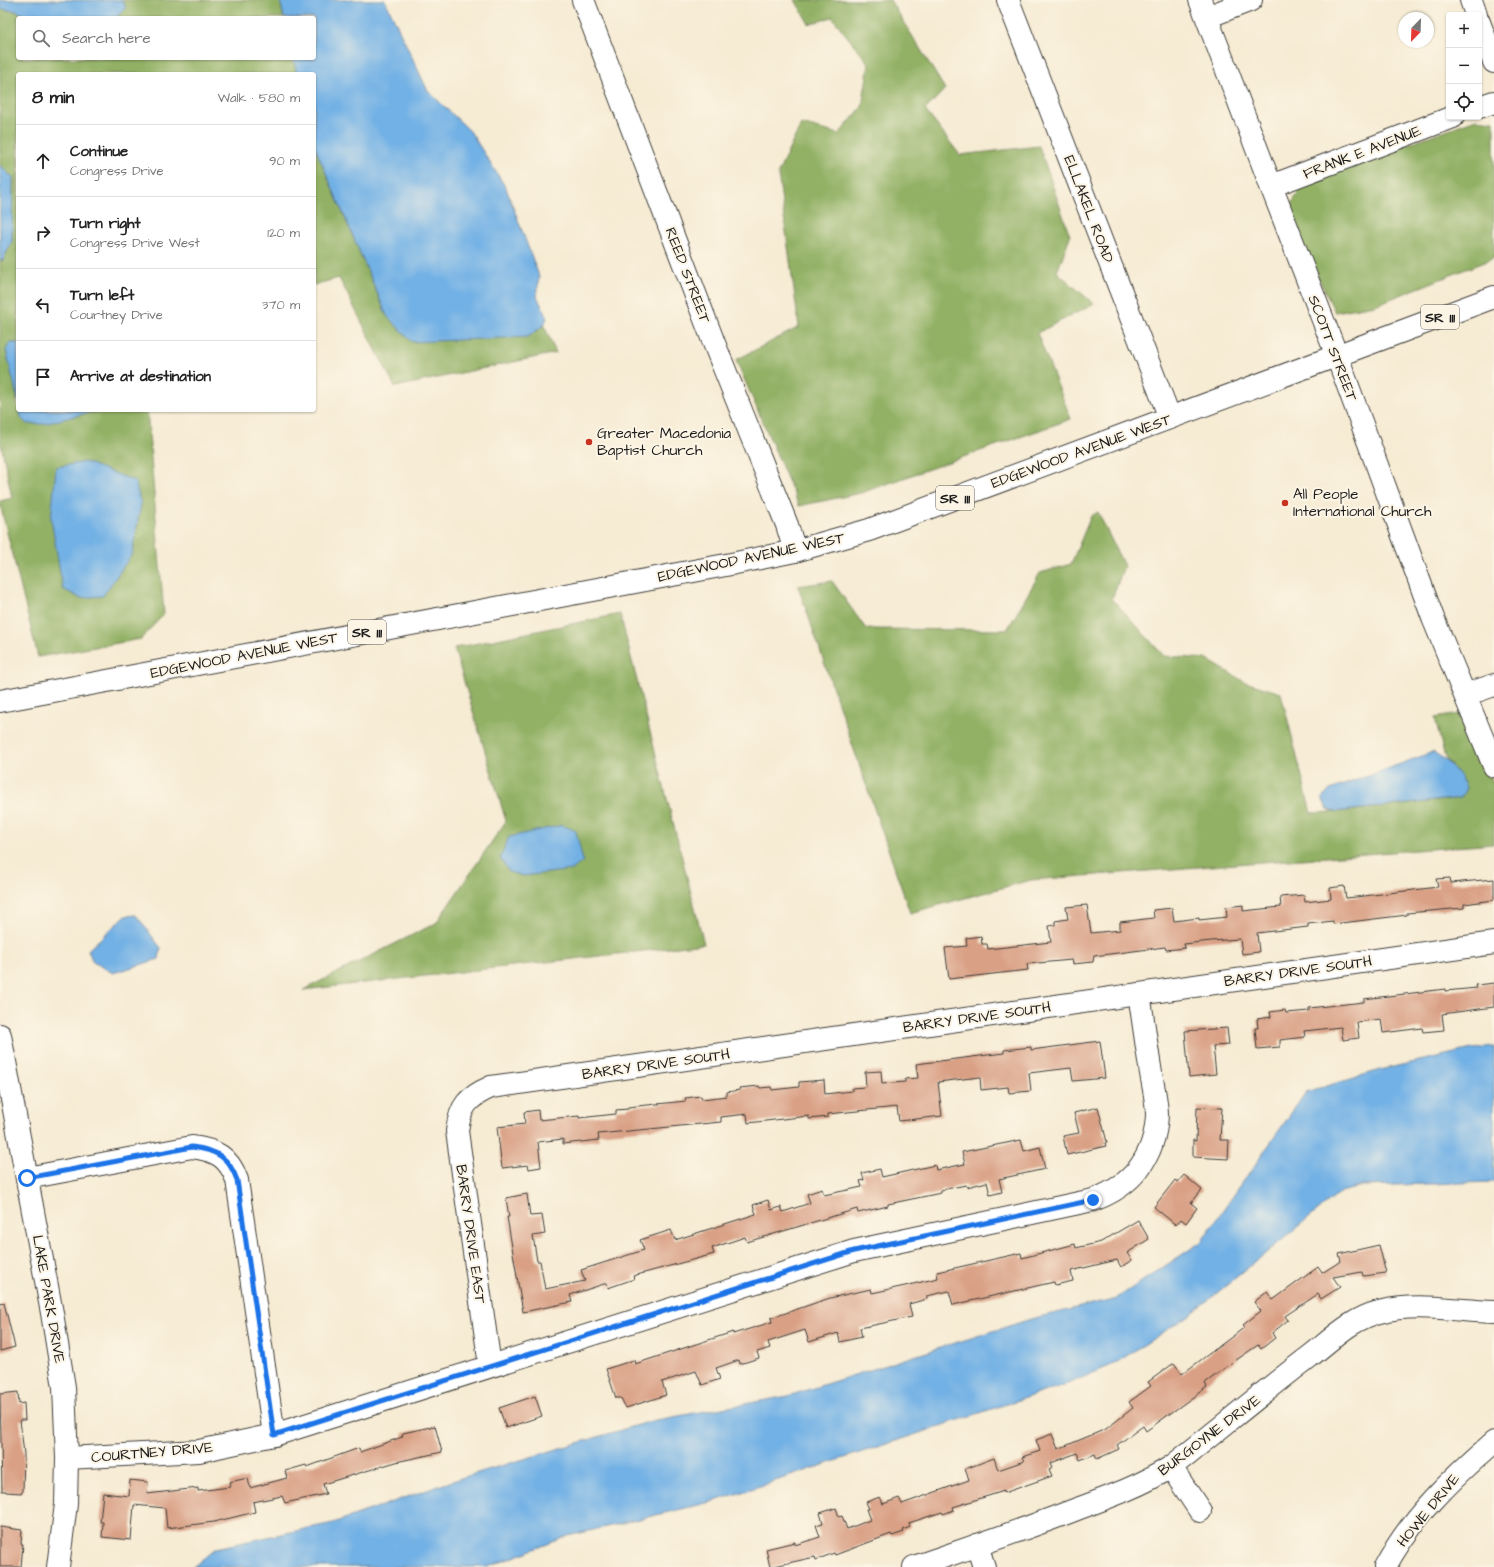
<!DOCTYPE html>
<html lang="en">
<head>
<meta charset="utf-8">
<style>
	:root { --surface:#fff; --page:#f6f6f6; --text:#222; --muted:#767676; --line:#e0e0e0 }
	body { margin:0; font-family:"Architects Daughter",sans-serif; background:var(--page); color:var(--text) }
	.controls { position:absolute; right:12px; top:12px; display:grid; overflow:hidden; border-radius:4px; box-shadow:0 1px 3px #0004 }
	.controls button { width:36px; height:36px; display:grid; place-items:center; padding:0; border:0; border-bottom:1px solid var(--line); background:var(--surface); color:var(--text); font:20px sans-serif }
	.compass { position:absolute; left:1398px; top:12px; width:36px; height:36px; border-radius:50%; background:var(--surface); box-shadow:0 1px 3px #0004; rotate:203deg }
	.stop { position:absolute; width:12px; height:12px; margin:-9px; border:3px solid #1a73e8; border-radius:50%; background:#fff }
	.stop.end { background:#1a73e8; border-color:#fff; box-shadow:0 1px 4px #0008 }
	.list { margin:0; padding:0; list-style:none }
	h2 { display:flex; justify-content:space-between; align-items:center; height:52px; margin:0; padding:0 16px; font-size:17px }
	h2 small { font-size:13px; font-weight:400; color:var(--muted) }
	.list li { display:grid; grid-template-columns:26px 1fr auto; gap:12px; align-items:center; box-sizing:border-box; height:72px; padding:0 16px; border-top:1px solid var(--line) }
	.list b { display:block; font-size:15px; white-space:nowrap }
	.list p { margin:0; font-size:13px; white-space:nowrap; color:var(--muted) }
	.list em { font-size:13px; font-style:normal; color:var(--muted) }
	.icon { flex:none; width:22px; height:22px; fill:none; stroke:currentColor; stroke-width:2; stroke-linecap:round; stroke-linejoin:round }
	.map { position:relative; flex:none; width:1494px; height:1567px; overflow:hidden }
	.search { position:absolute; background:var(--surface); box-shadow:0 1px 3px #0004; left:16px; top:16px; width:300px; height:44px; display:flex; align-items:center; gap:10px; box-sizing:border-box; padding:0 14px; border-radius:4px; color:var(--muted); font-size:15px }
	.panel { position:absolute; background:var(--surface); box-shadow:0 1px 3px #0004; left:16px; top:72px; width:300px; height:340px; border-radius:4px }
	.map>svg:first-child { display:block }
	.forest { fill:#92b165; stroke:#576640 }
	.water { fill:#72b1e5; stroke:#476680 }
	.building { fill:#d9a085 }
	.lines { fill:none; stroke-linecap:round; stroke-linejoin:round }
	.minor-casing { stroke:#3d3b37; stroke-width:24 }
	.major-casing { stroke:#3d3b37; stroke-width:24 }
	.minor { stroke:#fff; stroke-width:22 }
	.major { stroke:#fff; stroke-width:22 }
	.route { stroke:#1a73e8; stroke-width:5 }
	.poi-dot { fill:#c8321e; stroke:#fcf5e5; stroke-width:1.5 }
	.labels { text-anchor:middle; stroke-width:4; stroke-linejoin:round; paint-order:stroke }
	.shield { fill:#fcf5e5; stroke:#5f5d58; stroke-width:1 }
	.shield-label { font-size:14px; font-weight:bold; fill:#1c1c1c }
	.street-label { font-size:15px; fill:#1c1c1c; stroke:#fcf5e5 }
	.poi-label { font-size:15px; fill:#1c1c1c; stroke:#fcf5e5; text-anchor:start }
</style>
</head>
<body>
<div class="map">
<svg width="1494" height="1567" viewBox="0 0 1494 1567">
	<rect width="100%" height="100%" fill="#fcf5e5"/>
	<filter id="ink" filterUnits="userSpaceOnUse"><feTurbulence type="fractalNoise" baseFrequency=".025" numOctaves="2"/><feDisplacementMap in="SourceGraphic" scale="8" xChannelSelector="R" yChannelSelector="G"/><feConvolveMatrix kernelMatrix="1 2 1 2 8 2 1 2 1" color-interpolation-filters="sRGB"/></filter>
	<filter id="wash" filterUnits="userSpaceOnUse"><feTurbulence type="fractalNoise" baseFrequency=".012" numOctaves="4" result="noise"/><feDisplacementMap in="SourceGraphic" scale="16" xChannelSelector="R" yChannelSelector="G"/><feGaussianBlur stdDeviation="0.9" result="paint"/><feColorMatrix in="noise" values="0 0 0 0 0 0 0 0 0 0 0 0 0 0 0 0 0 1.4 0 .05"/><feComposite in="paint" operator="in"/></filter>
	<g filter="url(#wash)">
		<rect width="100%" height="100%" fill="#f6ebd3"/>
		<!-- forest -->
		<g class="forest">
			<polygon points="122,0 280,0 284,18 116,18 126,7"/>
			<polygon points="795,0 890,0 945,89 925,110 960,155 1039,146 1070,236 1057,272 1094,304 1037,333 1071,419 861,493 799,506 736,360 799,327 778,173 801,124 839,134 862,107 869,64 832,17 809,24"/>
			<polygon points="0,9 17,11 30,18 18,18 18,58 293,58 297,74 18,74 18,343 10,343 6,350 15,385 18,410 20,410 21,418 96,412 99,410 147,410 164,614 141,639 38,657 0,504 0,501 12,498 0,439 0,261 3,260 12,241 13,178 0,165"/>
			<polygon points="1476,119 1494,121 1494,258 1375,305 1335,312 1286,212 1306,181"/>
			<polygon points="314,145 387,316 528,337 544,325 556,353 395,387 339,278 314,285"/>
			<polygon points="1098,512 1124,566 1112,599 1164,656 1206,659 1245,682 1281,693 1311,813 1335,812 1454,799 1464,783 1445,758 1435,718 1459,714 1494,784 1494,844 1031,880 910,913 798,586 832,581 866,629 1007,630 1040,573 1071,564 1091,516"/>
			<polygon points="620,614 704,944 303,990 436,923 506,821 454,648"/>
		</g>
		<!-- water -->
		<g class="water">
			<polygon points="0,0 122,0 126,7 116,18 30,18 17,11 0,9"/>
			<polygon points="280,0 385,0 428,91 470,131 506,188 539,276 537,296 547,318 544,325 528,337 412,342 387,316 314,145 314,74 297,74 293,58 314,58 314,18 284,18"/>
			<polygon points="0,165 13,178 12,241 3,260 0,261"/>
			<polygon points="10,343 18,343 18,401 6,350"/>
			<polygon points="20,410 99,410 44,424 27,424 21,418"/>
			<polygon points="85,462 135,481 141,504 132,554 103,596 80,598 63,589 51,519 56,467"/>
			<path d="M1433 752C1447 760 1460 773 1466 788L1461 798 1335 812 1327 809 1322 798 1330 790Z"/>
			<polygon points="562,825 576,831 583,861 572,870 523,876 509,872 500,858 509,837"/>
			<polygon points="136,915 161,948 159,959 113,973 93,962 88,950 125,916"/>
			<polygon points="1494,1047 1494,1182 1363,1186 1341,1192 1190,1315 1114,1364 1070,1383 715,1501 568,1536 488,1567 193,1567 216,1548 333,1523 464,1477 651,1421 788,1396 1031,1319 1117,1298 1201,1242 1306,1092 1384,1069 1472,1049"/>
		</g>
		<g id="blocks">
			<!-- building -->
			<g class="building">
				<polygon points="1450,878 1451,883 1494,879 1494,900 1464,904 1464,908 1407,913 1407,915 1333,924 1333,921 1308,924 1308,927 1257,933 1259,952 1242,954 1240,939 1211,941 1184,944 1185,948 1166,950 1165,947 1094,956 1093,962 1073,964 1072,960 1027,964 1028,970 949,979 945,948 967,946 966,938 981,936 982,944 987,944 988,949 1051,942 1049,926 1055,925 1055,921 1068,919 1066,907 1087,905 1091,933 1120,930 1120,922 1154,918 1153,910 1172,908 1174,921 1199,918 1199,920 1227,917 1226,907 1243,905 1243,911 1281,907 1280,897 1304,895 1305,902 1331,899 1330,888 1344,886 1346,898 1356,897 1438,887 1436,879"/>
				<polygon points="1494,983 1494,1007 1442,1014 1444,1030 1423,1032 1422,1028 1383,1033 1381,1019 1357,1022 1359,1038 1343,1040 1341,1027 1304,1031 1305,1037 1280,1040 1280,1047 1257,1049 1255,1028 1258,1028 1257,1019 1271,1017 1270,1012 1285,1010 1286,1013 1309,1011 1309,1008 1364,1002 1364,999 1445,989 1445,991 1477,988 1476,985"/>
				<polygon points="1227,1028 1229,1045 1213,1046 1216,1074 1189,1077 1185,1031"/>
				<polygon points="1100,1041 1105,1078 1073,1081 1071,1068 1029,1073 1031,1091 1009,1093 1008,1087 981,1090 980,1077 938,1082 942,1116 899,1121 897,1107 828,1114 828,1117 809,1119 809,1116 748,1123 747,1114 721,1117 721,1122 598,1134 599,1140 563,1144 563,1139 538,1142 541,1167 529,1169 528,1165 502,1168 497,1127 525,1124 524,1112 538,1110 539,1120 579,1116 579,1118 616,1114 616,1110 628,1109 628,1107 686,1101 685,1098 701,1096 702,1099 727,1096 727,1092 740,1090 739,1088 759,1086 760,1088 771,1087 772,1090 799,1087 799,1082 824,1080 825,1094 852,1091 852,1088 866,1087 865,1072 881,1071 882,1084 905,1082 905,1079 918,1078 916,1064 1004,1053 1004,1050 1031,1047 1031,1050"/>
				<polygon points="1098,1107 1107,1142 1105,1143 1106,1146 1067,1155 1063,1136 1079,1133 1074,1113"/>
				<polygon points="1197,1107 1222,1108 1220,1140 1229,1140 1228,1159 1193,1157 1193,1140 1196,1141"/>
				<polygon points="1021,1140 1024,1151 1040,1147 1045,1169 999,1179 1002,1192 990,1195 987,1182 967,1187 966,1185 941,1190 941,1193 888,1204 888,1206 858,1213 857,1209 747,1242 745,1237 712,1248 714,1254 633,1276 634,1279 608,1288 607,1283 570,1295 572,1302 523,1312 507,1217 509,1217 506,1198 527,1194 530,1216 542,1215 545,1234 533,1236 537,1261 540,1261 545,1289 585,1281 581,1270 644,1250 640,1240 671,1230 675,1240 756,1214 753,1205 768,1200 771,1210 781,1207 783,1212 810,1203 807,1194 822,1189 824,1195 862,1187 860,1181 864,1180 862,1173 880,1169 882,1177 935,1165 936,1170 965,1164 962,1152"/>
				<polygon points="1184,1175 1202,1190 1191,1203 1197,1208 1186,1223 1181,1219 1176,1225 1154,1207 1175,1180 1178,1182"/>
				<polygon points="1138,1220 1149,1239 1127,1253 1132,1260 1121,1267 1117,1260 1071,1271 1073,1281 1055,1285 1054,1282 953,1305 949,1291 927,1296 927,1299 909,1304 912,1317 860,1328 862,1337 840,1342 838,1333 809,1342 805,1330 768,1342 770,1348 757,1352 759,1358 740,1364 739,1360 716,1368 720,1379 702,1385 696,1371 662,1382 666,1395 626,1408 621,1398 616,1398 606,1369 634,1360 635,1364 733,1332 733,1334 772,1322 771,1318 830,1298 871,1289 872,1293 905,1286 938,1278 937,1272 1021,1253 1022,1258 1075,1244 1076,1248 1101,1242"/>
				<polygon points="1379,1245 1386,1273 1363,1276 1362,1272 1333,1277 1340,1287 1321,1299 1318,1294 1285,1316 1288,1320 1272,1333 1275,1338 1261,1349 1258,1345 1229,1365 1205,1383 1207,1387 1146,1431 1143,1426 1117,1445 1119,1449 1097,1459 1095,1454 1080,1460 1077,1453 1051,1463 1053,1467 1049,1469 1052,1476 1004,1493 1004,1491 953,1507 954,1510 943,1514 942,1512 909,1523 910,1527 903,1530 904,1532 892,1536 891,1534 835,1555 834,1553 816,1560 815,1557 770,1567 766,1549 795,1542 795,1545 820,1537 816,1525 823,1523 820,1513 836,1508 839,1517 842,1516 847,1529 870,1520 866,1509 869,1509 866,1502 880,1497 883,1504 899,1498 902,1504 969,1480 965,1469 994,1458 998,1470 1024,1461 1022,1457 1040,1451 1036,1440 1052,1434 1058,1449 1106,1429 1133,1408 1129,1402 1151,1386 1148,1382 1174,1363 1182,1374 1245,1327 1243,1325 1261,1311 1254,1302 1267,1292 1273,1300 1318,1267 1322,1273 1341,1261 1339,1254"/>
				<polygon points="4,1303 15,1347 0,1351 0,1304"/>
				<polygon points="18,1392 19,1404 24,1403 25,1420 20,1420 24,1454 23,1491 21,1493 6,1492 6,1491 2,1491 0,1394"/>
				<polygon points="535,1396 542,1416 506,1428 499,1408"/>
				<polygon points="435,1426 442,1452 396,1462 323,1484 326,1494 285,1503 282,1496 253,1502 255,1512 214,1522 167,1528 165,1508 134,1505 131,1540 102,1537 103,1522 100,1522 103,1493 129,1496 130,1480 148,1482 147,1494 198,1488 198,1491 230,1487 229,1482 248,1478 250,1488 287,1478 285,1471 306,1465 307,1467 359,1448 360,1452 402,1437 403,1433"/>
				<polygon points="0,1527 22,1530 21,1544 23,1544 21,1567 0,1567"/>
			</g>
		</g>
	</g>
	<g filter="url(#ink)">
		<use href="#blocks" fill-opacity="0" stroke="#3d3b37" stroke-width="1"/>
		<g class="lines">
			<!-- minor casing -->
			<g class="minor-casing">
				<g id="minor">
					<polyline points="583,0 714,343 787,525 795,551"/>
					<polyline points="1008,0 1170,418"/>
					<polyline points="1200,0 1271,186 1337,356 1433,618 1494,766"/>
					<polyline points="1471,0 1476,15"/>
					<polyline points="1207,17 1251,0"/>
					<polyline points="1479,22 1494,62"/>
					<polyline points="1479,107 1494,102"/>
					<polyline points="1271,186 1453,117"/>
					<polyline points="1465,695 1494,685"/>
					<polyline points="0,1035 52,1313 64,1387 67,1458 66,1504 58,1567"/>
					<path d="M27 1178 192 1147C216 1150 229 1157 237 1180L274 1435"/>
					<path d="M490 1366 457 1131C460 1106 468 1097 491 1087L1494 943"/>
					<path d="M67 1458 199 1451 274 1435 854 1251 1093 1200C1132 1186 1155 1157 1157 1115 1157 1100 1152 1082 1150 1067 1146 1043 1143 1018 1139 994"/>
					<polyline points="1171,1467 1200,1511"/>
					<polyline points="977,1545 984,1567"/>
					<path d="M914 1567C969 1548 1023 1530 1077 1509 1110 1497 1142 1485 1171 1467 1217 1431 1262 1393 1309 1357 1331 1340 1351 1319 1379 1312 1417 1302 1456 1311 1494 1312"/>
					<path d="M1385 1567C1411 1518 1452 1478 1494 1442"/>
				</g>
			</g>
			<!-- major casing -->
			<g class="major-casing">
				<polyline id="major" points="0,701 731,564 795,551 869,530 1494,297"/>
			</g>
			<!-- minor -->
			<use href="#minor" class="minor"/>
			<!-- major -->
			<use href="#major" class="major"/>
		</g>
	</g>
	<g class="lines" filter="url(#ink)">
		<!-- route -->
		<path class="route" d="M27 1178 192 1147C216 1150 229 1157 237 1180L274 1435 854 1251 1093 1200"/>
	</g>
	<!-- markers -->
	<g class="poi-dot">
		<circle cx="589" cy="442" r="4"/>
		<circle cx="1285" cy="503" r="4"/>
	</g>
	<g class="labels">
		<!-- shield labels -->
		<g class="shield">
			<rect x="1421" y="305" width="38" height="24" rx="3"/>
			<rect x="936" y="486" width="38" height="24" rx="3"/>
			<rect x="348" y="620" width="38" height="24" rx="3"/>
		</g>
		<g class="shield-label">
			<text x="1440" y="322">SR 111</text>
			<text x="955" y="503">SR 111</text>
			<text x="367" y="637">SR 111</text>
		</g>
		<!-- street labels -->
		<g class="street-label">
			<text transform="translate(1362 152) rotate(-21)" y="5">FRANK E AVENUE</text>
			<text transform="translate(1089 209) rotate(69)" y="5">ELLAKEL ROAD</text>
			<text transform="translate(688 275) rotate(69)" y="5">REED STREET</text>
			<text transform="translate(1333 348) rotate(69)" y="5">SCOTT STREET</text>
			<text transform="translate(1081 451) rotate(-20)" y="5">EDGEWOOD AVENUE WEST</text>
			<text transform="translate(751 557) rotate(-12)" y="5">EDGEWOOD AVENUE WEST</text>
			<text transform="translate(244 655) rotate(-11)" y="5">EDGEWOOD AVENUE WEST</text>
			<text transform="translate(1298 971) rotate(-8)" y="5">BARRY DRIVE SOUTH</text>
			<text transform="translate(977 1017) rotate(-8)" y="5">BARRY DRIVE SOUTH</text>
			<text transform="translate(656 1064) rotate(-8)" y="5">BARRY DRIVE SOUTH</text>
			<text transform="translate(471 1234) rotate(82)" y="5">BARRY DRIVE EAST</text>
			<text transform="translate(49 1299) rotate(80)" y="5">LAKE PARK DRIVE</text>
			<text transform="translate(1209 1435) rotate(-37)" y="5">BURGOYNE DRIVE</text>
			<text transform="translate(152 1452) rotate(-5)" y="5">COURTNEY DRIVE</text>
			<text transform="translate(1428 1510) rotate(-51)" y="5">HOWE DRIVE</text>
		</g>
		<!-- poi labels -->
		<g class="poi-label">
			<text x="597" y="438">Greater Macedonia<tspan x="597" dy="17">Baptist Church</tspan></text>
			<text x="1293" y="499">All People<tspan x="1293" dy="17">International Church</tspan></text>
		</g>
	</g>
</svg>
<div class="controls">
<button>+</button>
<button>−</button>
<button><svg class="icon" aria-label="locate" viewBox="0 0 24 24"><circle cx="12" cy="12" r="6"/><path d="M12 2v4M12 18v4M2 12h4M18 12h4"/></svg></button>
</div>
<svg class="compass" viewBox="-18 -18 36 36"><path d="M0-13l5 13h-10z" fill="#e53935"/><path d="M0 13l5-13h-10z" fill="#767676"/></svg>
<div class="stop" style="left:27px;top:1178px"></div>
<div class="stop end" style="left:1093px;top:1200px"></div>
<div class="search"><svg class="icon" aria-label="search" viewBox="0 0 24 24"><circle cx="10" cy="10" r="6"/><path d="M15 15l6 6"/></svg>Search here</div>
<section class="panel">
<h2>8 min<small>Walk · 580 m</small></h2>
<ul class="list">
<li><svg class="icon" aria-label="ahead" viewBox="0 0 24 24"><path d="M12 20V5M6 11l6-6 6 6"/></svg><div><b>Continue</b><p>Congress Drive</p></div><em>90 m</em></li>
<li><svg class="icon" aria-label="right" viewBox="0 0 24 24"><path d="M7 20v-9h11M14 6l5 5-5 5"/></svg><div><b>Turn right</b><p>Congress Drive West</p></div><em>120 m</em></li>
<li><svg class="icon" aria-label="left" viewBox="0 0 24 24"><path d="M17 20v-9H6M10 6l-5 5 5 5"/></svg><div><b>Turn left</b><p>Courtney Drive</p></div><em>370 m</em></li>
<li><svg class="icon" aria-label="arrive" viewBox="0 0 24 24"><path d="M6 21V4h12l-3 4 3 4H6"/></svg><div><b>Arrive at destination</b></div></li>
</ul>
</section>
</div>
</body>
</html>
